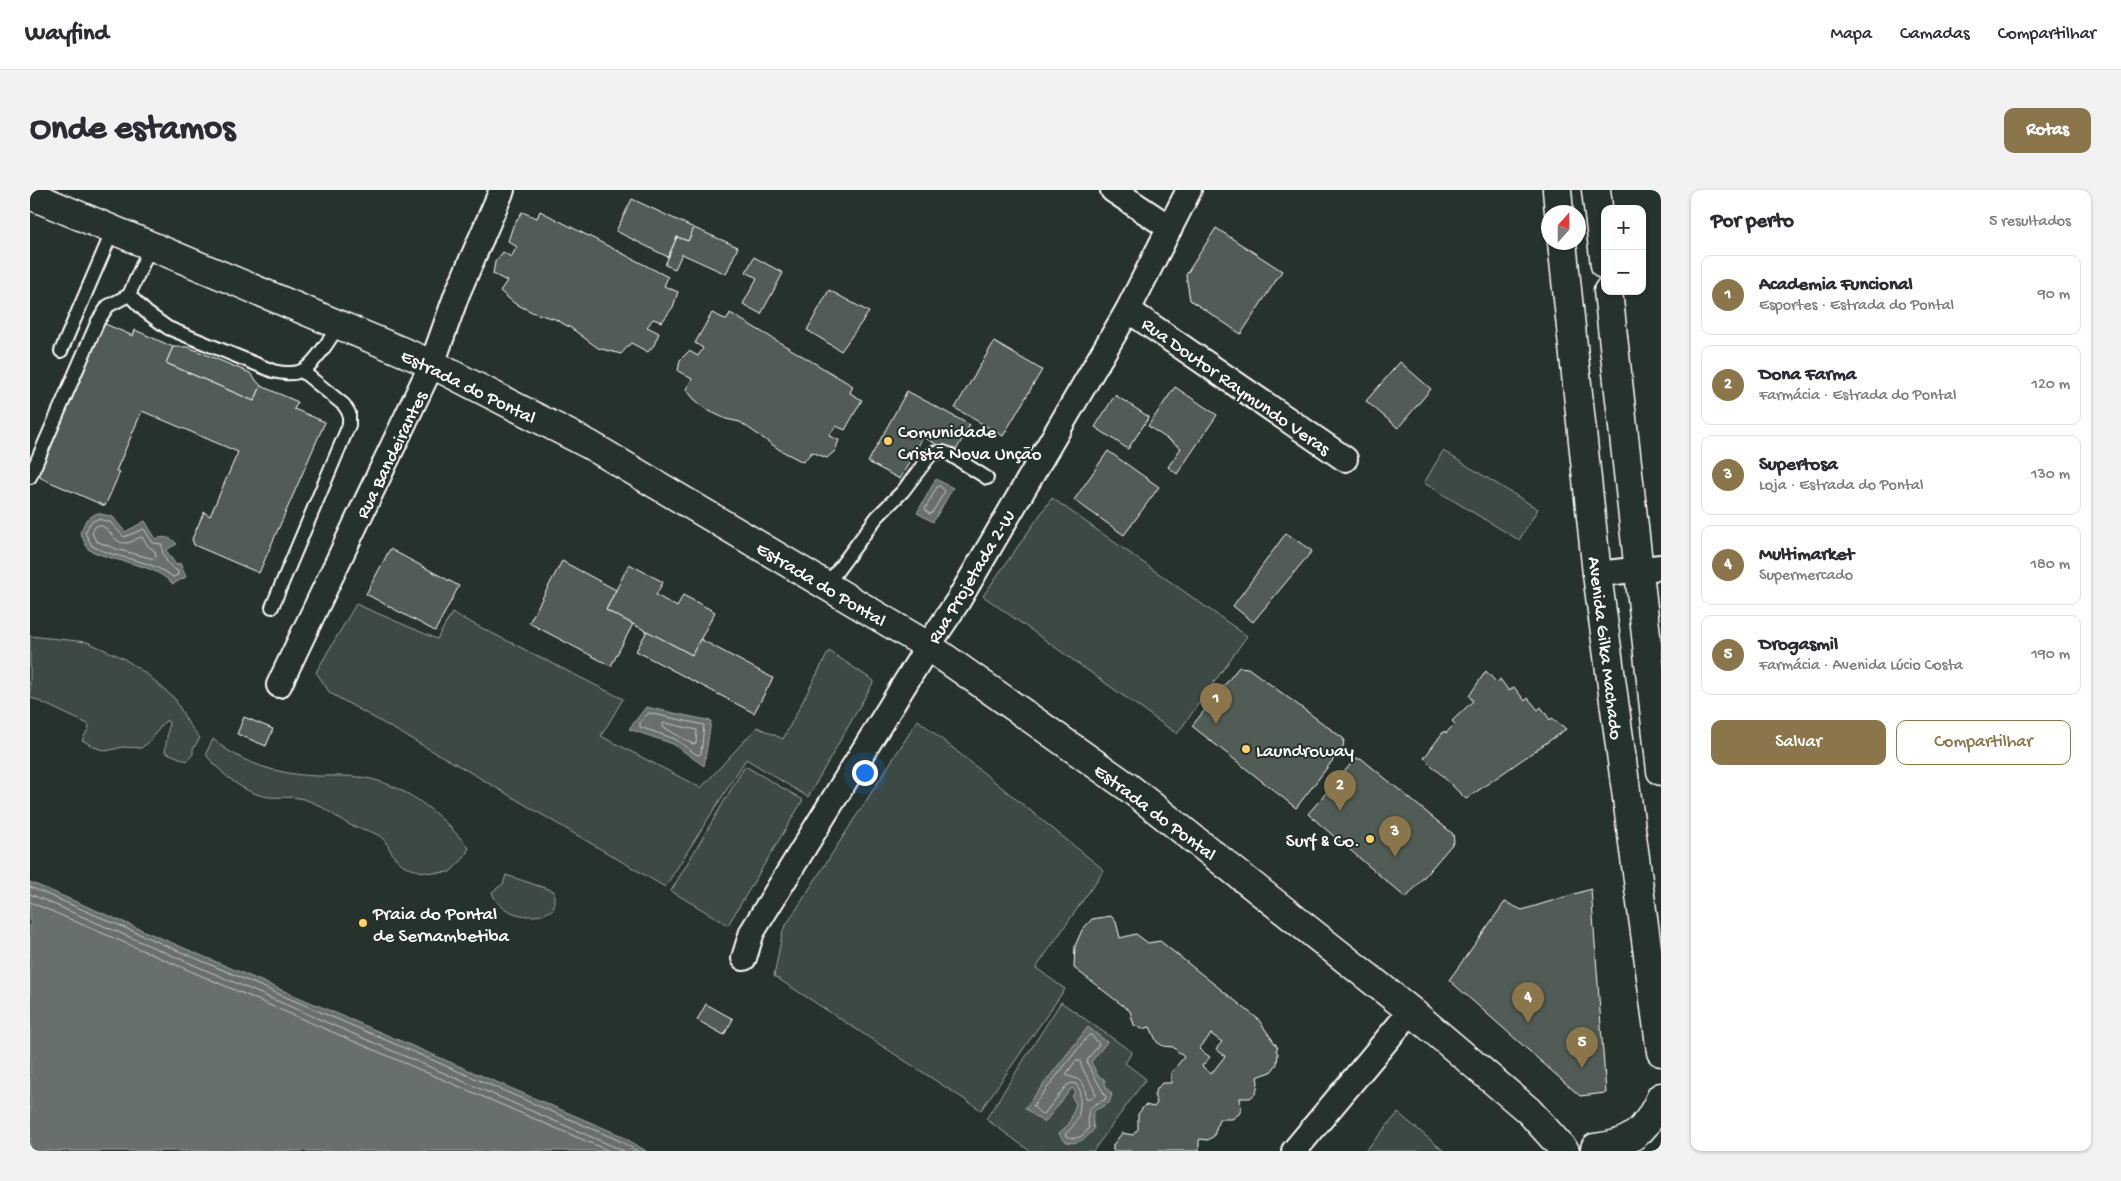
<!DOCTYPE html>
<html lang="pt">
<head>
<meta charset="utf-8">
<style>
	:root { --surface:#fff; --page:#f2f2f3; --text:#2b2b33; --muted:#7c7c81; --line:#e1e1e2; --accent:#8a764a }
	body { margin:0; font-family:"Gochi Hand",sans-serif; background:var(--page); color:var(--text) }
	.controls { position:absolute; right:15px; top:15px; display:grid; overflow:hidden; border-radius:10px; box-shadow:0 1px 4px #0004 }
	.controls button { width:45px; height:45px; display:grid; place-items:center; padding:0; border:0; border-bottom:1px solid var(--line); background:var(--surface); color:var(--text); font:25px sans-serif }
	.compass { position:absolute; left:1511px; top:15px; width:45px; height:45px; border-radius:50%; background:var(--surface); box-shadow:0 1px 4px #0004; rotate:21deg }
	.you { position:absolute; left:834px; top:582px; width:18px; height:18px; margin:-12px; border:4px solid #fff; border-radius:50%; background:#1a73e8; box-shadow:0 0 0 8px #1a73e833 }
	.badge { display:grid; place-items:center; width:32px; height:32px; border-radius:50%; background:var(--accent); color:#fff; font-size:16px; font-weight:700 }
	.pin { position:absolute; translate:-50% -41px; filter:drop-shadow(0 1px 2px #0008) }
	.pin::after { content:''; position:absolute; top:26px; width:18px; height:15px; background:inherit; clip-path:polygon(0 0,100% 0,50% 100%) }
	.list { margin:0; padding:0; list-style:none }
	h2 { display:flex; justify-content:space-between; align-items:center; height:65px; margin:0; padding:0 20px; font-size:21px }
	h2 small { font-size:16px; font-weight:400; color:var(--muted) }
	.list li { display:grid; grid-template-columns:32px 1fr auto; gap:15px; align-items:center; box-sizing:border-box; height:80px; margin:0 10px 10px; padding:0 10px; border:1px solid var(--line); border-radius:10px }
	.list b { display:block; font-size:19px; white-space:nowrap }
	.list p { margin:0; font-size:16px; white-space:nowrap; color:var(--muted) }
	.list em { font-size:16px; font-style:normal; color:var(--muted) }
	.actions { display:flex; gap:10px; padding:15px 20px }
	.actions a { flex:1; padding:11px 0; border:1px solid var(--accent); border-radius:10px; text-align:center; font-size:18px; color:var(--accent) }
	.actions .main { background:var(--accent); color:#fff }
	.map { position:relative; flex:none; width:1631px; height:961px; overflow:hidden; border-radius:10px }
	header { display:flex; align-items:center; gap:30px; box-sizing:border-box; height:70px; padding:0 25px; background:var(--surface); border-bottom:1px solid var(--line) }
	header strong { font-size:24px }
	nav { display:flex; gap:28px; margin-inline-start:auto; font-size:18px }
	.intro { display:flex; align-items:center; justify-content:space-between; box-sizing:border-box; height:120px; padding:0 30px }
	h1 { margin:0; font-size:35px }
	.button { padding:12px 22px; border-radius:10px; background:var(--accent); color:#fff; font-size:18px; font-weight:700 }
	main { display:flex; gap:30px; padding:0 30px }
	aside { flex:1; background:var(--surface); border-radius:10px; box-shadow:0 1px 4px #0004 }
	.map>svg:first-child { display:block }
	.green { fill:#3e4944; stroke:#9ea4a2 }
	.water { fill:#67706c; stroke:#a4a9a7 }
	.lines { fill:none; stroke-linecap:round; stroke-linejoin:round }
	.shore { stroke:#c2c6c4; stroke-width:1 }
	.building { fill:#515c57; stroke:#fff; fill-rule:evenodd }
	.service-casing { stroke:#fff; stroke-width:16 }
	.minor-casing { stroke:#fff; stroke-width:28 }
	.tertiary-casing { stroke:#fff; stroke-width:31 }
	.secondary-casing { stroke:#fff; stroke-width:31 }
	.service { stroke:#26332d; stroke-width:12 }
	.minor { stroke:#26332d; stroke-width:24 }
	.tertiary { stroke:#26332d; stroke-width:28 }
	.secondary { stroke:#26332d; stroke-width:28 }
	.poi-dot { fill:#ffd166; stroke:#26332d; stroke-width:2 }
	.labels { text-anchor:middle; stroke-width:4; stroke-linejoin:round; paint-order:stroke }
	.street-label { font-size:19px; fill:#fff; stroke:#26332d }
	.poi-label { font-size:19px; fill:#fff; stroke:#26332d; text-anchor:start }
</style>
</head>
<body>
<header>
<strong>Wayfind</strong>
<nav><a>Mapa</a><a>Camadas</a><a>Compartilhar</a></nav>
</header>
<div class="intro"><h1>Onde estamos</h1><a class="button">Rotas</a></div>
<main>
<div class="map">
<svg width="1631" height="961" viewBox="0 0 1631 961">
	<rect width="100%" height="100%" fill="#26332d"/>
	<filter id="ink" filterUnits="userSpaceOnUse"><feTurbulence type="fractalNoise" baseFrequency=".02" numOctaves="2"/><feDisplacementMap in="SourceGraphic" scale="10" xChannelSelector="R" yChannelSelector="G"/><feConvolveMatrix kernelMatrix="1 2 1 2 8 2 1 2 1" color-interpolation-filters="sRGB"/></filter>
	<g filter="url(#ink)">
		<!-- green -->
		<g class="green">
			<polygon points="1413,261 1508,319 1489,350 1394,293"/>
			<polygon points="1022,308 1217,446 1147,544 953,406"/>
			<polygon points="326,414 407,449 422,423 593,509 571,546 671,598 727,537 753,549 799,461 844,491 778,607 716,569 635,697 431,577 300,503 286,482"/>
			<path d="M0 446 57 452 93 468 118 485 145 509 158 533 170 548 163 559V564L157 571 135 562C136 552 138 543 139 532L137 531H135L118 553 111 558 93 557 76 561 64 557 52 550 59 538 58 534 0 507Z"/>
			<polygon points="888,530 1074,680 1006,778 1035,799 951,920 744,786 753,740"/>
			<path d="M183 549C211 574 251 585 288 586 306 586 323 585 341 589 382 599 413 627 439 658L433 669 420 682C401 684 376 683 364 666 358 658 357 650 348 645 340 640 329 639 320 635 303 626 292 614 273 609 263 606 250 608 239 607 214 604 192 584 177 566V561Z"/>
			<polygon points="715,576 773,610 698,735 641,701"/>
			<path d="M476 685 524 701V718C507 734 468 725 462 702L473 694Z"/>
			<polygon points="1031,812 1102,862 1095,873 1116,889 1063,961 1000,961 956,929"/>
			<polygon points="1368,923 1414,961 1335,961"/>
		</g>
		<!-- water -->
		<g class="water">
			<polygon points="906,289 923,298 903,332 887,323"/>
			<path d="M67 323 83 327 95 342 115 331 126 349C134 346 141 347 147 354L136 360 146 375 150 373 156 387 143 394C120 371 85 374 58 359L50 343 56 330Z"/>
			<polygon points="616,517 681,531 674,576 643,554 599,539"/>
			<polygon points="0,692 590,945 616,961 0,961"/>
			<path d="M1058 837 1077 852 1061 872 1068 886 1074 889 1076 897 1082 904 1079 913C1064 922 1060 917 1064 939 1056 951 1036 961 1029 943L1039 934 1046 914 1042 907 1045 901 1042 898 1014 933 995 918Z"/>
		</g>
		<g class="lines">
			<!-- shore -->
			<g class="shore">
				<polygon points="910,296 915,301 902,323 899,324 895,319 907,297"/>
				<path d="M68 329 80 332 94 347 114 339 123 353 132 354C131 364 138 377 148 381V385L143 387C117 368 89 370 62 356L55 343 60 333Z"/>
				<path d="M69 335C82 338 83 354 96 353 102 353 106 348 112 347L118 356 125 361 126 367 124 369 86 359 66 351 62 343 65 337Z"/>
				<polygon points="619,523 674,535 671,564 667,565 645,549 610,537 610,533"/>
				<polygon points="635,533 667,540 666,553 663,554 633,537 633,534"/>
				<polyline points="0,697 588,950 607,961"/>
				<polyline points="0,704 594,961"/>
				<polyline points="0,712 579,961"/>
				<path d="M1061 845 1069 854 1058 869 1057 873 1076 907 1075 910C1058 916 1056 920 1059 938 1053 947 1046 951 1036 946L1035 944C1052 930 1050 918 1050 900L1046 894 1042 893 1037 895 1014 924H1011L1003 916 1058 846Z"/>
				<path d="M1046 871H1050C1053 884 1063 893 1066 905L1059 909 1056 908C1055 889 1051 891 1036 885Z"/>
			</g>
		</g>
		<!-- building -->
		<g class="building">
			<polygon points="602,9 664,38 658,51 647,47 638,67 586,41"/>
			<polygon points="510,21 638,87 634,96 648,102 643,117 632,132 623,129 617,137 629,143 624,155 618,162 601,153 591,164 568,158 541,138 525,129 504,123 484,113 470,101 477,91 463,84 465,72 473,62 481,67 487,57 478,51 483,36 492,22 507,28"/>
			<polygon points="664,38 708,57 696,84 652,64 645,79 635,75 647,47 658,51"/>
			<polygon points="1186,38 1252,81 1211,144 1160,110 1156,85"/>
			<polygon points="724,67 753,83 731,124 713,114 727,88 716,82"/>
			<polygon points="799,100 839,122 811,161 777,140"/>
			<polygon points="682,123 697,130 700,123 823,196 820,203 832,210 815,240 806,236 799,246 809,250 805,261 797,268 782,262 773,272 750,260 710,232 696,229 677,220 664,209 656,199 662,189 648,181 650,170 659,161 668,166 673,158 665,153"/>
			<polygon points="73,133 103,146 105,140 143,157 136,173 224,211 231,196 268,212 264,219 295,232 229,383 164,355 162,349 174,322 180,326 208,262 112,221 86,281 90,282 75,316 11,288 9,282"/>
			<polygon points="964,152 1012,180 973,246 925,218"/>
			<polygon points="143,157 158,157 220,183 231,196 224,211 136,173"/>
			<polygon points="1370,172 1401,199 1368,238 1336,211"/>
			<polygon points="1145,197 1187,225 1147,284 1138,277 1151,258 1118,236"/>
			<polygon points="877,201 940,235 924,264 893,247 870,289 838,272"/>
			<polygon points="1085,205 1119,227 1098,259 1065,237"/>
			<polygon points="1078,261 1129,297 1094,345 1044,310"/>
			<polygon points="1256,343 1282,361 1223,432 1203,416"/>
			<polygon points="360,359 429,396 405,441 336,404"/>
			<polygon points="532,371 586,400 576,420 603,434 581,476 499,433"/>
			<polygon points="599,374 633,392 626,405 647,417 653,405 685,422 662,465 576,420"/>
			<polygon points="617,441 662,465 670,449 743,488 724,523 606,461"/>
			<polygon points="1209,477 1218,478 1314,549 1313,557 1266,618 1162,536"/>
			<polygon points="1456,481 1467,493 1470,489 1479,501 1484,497 1495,511 1498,508 1508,520 1511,517 1520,530 1522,528 1536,539 1436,609 1394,568 1414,541 1416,543 1425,534 1422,531 1443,511 1439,506"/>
			<polygon points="214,527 243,539 236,556 207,544"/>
			<polygon points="1326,568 1333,570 1423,644 1424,652 1376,708 1278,624"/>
			<polygon points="1561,699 1576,903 1550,906 1419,790 1475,712 1492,720"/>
			<path d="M1081 726 1086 732 1090 748 1106 744 1118 753 1130 751 1228 829 1248 858 1246 860 1248 864 1247 874 1241 882 1227 887 1228 893 1226 903 1220 908H1210L1211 920 1209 924 1202 929H1189L1184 946 1178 950 1170 949 1169 951V961H1083V955L1092 943 1103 945 1108 939V924L1115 915 1124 917 1127 913 1124 905 1127 899 1132 893H1141V883L1154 867 1143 857 1133 856 1127 852 1120 837 1112 839 1104 835 1100 821 1044 778 1045 756 1052 740 1062 729ZM1181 844 1192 852 1186 859 1195 866 1181 884 1172 876 1180 867 1169 859Z"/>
			<polygon points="676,814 703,829 694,845 667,830"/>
		</g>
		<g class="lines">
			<!-- service casing -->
			<g class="service-casing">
				<g id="service">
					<path d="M99 105 116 122 138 138 243 181C252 183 262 185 271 181 284 176 301 147 309 135"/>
					<polyline points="31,161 83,40"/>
					<polyline points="0,287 68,131 78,116 99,105 121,55"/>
					<polyline points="796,396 847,327 873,301 902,263 913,262 919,264 957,288"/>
					<polyline points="242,417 319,235 319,223 314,215 272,181"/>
				</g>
			</g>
			<!-- minor casing -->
			<g class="minor-casing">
				<g id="minor">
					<polyline points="1083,0 1140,38"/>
					<polyline points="1098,120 1315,269"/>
					<polyline points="1567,384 1631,377"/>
					<polyline points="249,495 402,174 427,104 472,0"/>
					<polyline points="714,768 722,742 898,456 928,411 1098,120 1159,0"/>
					<polyline points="1264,961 1381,821"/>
				</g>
			</g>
			<!-- tertiary casing -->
			<g class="tertiary-casing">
				<g id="tertiary">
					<polyline points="1527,0 1529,22"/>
					<polyline points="1566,0 1575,75"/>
					<polyline points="1532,52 1567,384 1631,862"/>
					<polyline points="1578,101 1631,581"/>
				</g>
			</g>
			<!-- secondary casing -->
			<g class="secondary-casing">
				<g id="secondary">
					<polyline points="0,5 402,174 560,255 898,456 1098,597 1381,821 1499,921 1535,961"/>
					<path d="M1565 958C1602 954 1616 941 1631 907"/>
				</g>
			</g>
			<!-- service -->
			<use href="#service" class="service"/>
			<!-- minor -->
			<use href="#minor" class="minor"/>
			<!-- tertiary -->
			<use href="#tertiary" class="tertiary"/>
			<!-- secondary -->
			<use href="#secondary" class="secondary"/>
		</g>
	</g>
	<!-- markers -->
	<g class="poi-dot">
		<circle cx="858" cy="251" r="5"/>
		<circle cx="1216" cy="559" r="5"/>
		<circle cx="1340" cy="649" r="5"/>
		<circle cx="333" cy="733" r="5"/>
	</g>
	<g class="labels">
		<!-- street labels -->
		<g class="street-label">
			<text transform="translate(439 195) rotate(26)" y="7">Estrada do Pontal</text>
			<text transform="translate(1207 195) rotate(35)" y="7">Rua Doutor Raymundo Veras</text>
			<text transform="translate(360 264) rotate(-64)" y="7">Rua Bandeirantes</text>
			<text transform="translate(940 386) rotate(-59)" y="7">Rua Projetada 2-W</text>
			<text transform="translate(792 393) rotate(31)" y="7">Estrada do Pontal</text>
			<text transform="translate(1577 458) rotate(83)" y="7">Avenida Gilka Machado</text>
			<text transform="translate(1126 621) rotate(37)" y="7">Estrada do Pontal</text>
		</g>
		<!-- poi labels -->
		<g class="poi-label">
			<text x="868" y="247">Comunidade<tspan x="868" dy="22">Cristã Nova Unção</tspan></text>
			<text x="1226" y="566">Laundroway</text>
			<text x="1330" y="656" text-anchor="end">Surf &amp; Co.</text>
			<text x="343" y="729">Praia do Pontal<tspan x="343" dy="22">de Sernambetiba</tspan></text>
		</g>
	</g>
</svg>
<div class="controls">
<button>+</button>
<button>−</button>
</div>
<svg class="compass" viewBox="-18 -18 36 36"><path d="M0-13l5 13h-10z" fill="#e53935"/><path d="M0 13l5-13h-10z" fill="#7c7c81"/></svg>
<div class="you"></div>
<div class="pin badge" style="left:1186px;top:534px">1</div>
<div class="pin badge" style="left:1310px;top:621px">2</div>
<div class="pin badge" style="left:1365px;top:667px">3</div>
<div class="pin badge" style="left:1498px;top:833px">4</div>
<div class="pin badge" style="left:1552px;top:878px">5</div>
</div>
<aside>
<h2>Por perto<small>5 resultados</small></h2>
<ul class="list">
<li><span class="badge">1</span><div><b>Academia Funcional</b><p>Esportes · Estrada do Pontal</p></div><em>90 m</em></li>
<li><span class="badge">2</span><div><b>Dona Farma</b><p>Farmácia · Estrada do Pontal</p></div><em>120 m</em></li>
<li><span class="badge">3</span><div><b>Supertosa</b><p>Loja · Estrada do Pontal</p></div><em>130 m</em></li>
<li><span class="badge">4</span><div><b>Multimarket</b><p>Supermercado</p></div><em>180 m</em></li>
<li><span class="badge">5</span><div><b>Drogasmil</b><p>Farmácia · Avenida Lúcio Costa</p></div><em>190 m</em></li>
</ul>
<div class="actions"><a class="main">Salvar</a><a>Compartilhar</a></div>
</aside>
</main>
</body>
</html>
